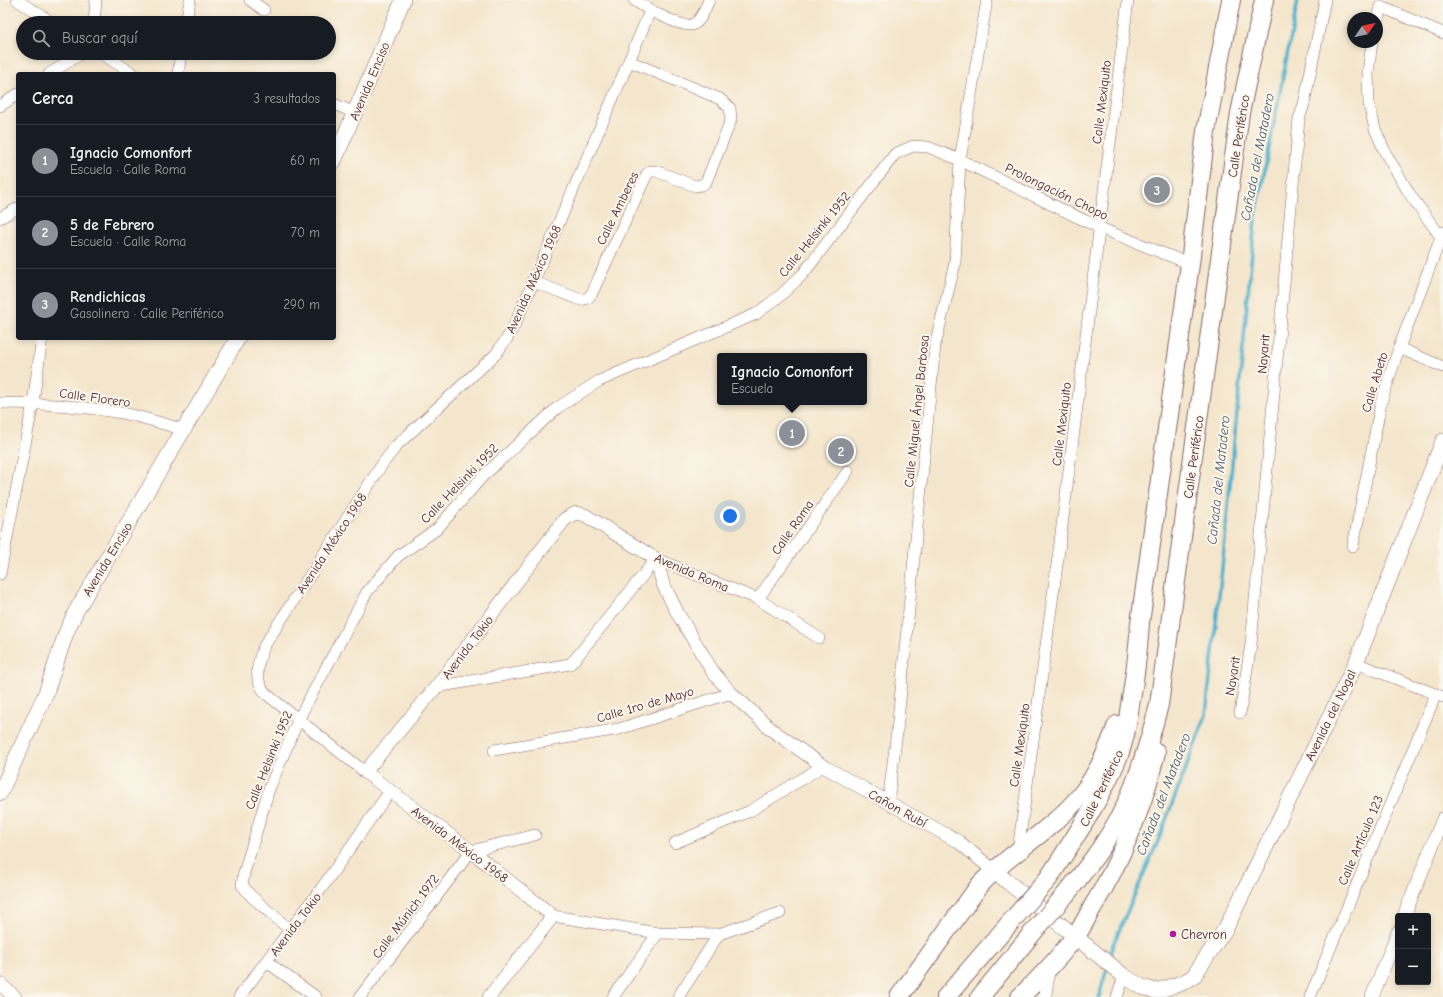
<!DOCTYPE html>
<html lang="es">
<head>
<meta charset="utf-8">
<style>
	:root { --surface:#171b24; --page:#20242c; --text:#f1f3f6; --muted:#9ea1a6; --line:#363941; --accent:#8c9099 }
	body { margin:0; font-family:"Comic Neue",sans-serif; background:var(--page); color:var(--text) }
	.controls { position:absolute; right:12px; bottom:12px; display:grid; overflow:hidden; border-radius:4px; box-shadow:0 2px 6px #0003 }
	.controls button { width:36px; height:36px; display:grid; place-items:center; padding:0; border:0; border-bottom:1px solid var(--line); background:var(--surface); color:var(--text); font:20px sans-serif }
	.compass { position:absolute; left:1347px; top:12px; width:36px; height:36px; border-radius:50%; background:var(--surface); box-shadow:0 2px 6px #0003; rotate:56deg }
	.you { position:absolute; left:730px; top:516px; width:14px; height:14px; margin:-10px; border:3px solid #fff; border-radius:50%; background:#1a73e8; box-shadow:0 0 0 6px #1a73e833 }
	.badge { display:grid; place-items:center; width:26px; height:26px; border-radius:50%; background:var(--accent); color:#fff; font-size:13px; font-weight:700 }
	.pin { position:absolute; translate:-50% -50%; border:2px solid #fff; box-shadow:0 1px 4px #0006 }
	.popup { position:absolute; left:717px; top:353px; width:150px; height:52px; box-sizing:border-box; display:grid; place-content:center; border-radius:4px; background:var(--surface); filter:drop-shadow(0 1px 3px #0005); font-size:13px; white-space:nowrap; color:var(--muted) }
	.popup b { font-size:15px; color:var(--text) }
	.popup::after { content:''; position:absolute; left:50%; top:100%; margin-left:-8px; border:8px solid transparent; border-top-color:var(--surface) }
	.list { margin:0; padding:0; list-style:none }
	h2 { display:flex; justify-content:space-between; align-items:center; height:52px; margin:0; padding:0 16px; font-size:17px }
	h2 small { font-size:13px; font-weight:400; color:var(--muted) }
	.list li { display:grid; grid-template-columns:26px 1fr auto; gap:12px; align-items:center; box-sizing:border-box; height:72px; padding:0 16px; border-top:1px solid var(--line) }
	.list b { display:block; font-size:15px; white-space:nowrap }
	.list p { margin:0; font-size:13px; white-space:nowrap; color:var(--muted) }
	.list em { font-size:13px; font-style:normal; color:var(--muted) }
	.icon { flex:none; width:22px; height:22px; fill:none; stroke:currentColor; stroke-width:2; stroke-linecap:round; stroke-linejoin:round }
	.map { position:relative; flex:none; width:1443px; height:997px; overflow:hidden }
	.search { position:absolute; background:var(--surface); box-shadow:0 2px 6px #0003; left:16px; top:16px; width:320px; height:44px; display:flex; align-items:center; gap:10px; box-sizing:border-box; padding:0 14px; border-radius:22px; color:var(--muted); font-size:15px }
	.panel { position:absolute; background:var(--surface); box-shadow:0 2px 6px #0003; left:16px; top:72px; width:320px; height:268px; border-radius:4px }
	.map>svg:first-child { display:block }
	.lines { fill:none; stroke-linecap:round; stroke-linejoin:round }
	.stream { stroke:#4db0cc; stroke-width:3.5 }
	.minor-casing { stroke:#866563; stroke-width:12 }
	.tertiary-casing { stroke:#866563; stroke-width:14 }
	.secondary-casing { stroke:#866563; stroke-width:16 }
	.trunk-casing { stroke:#866563; stroke-width:20 }
	.minor { stroke:#fff; stroke-width:11 }
	.tertiary { stroke:#fff; stroke-width:13 }
	.secondary { stroke:#fff; stroke-width:15 }
	.trunk { stroke:#fff; stroke-width:18 }
	.trunk-bridge-casing { stroke:#866563; stroke-width:20; stroke-linecap:butt }
	.trunk-bridge { stroke:#fff; stroke-width:18 }
	.poi-dot { fill:#b5179e; stroke:#fbf7ec; stroke-width:1.5 }
	.labels { text-anchor:middle; stroke-width:4; stroke-linejoin:round; paint-order:stroke }
	.street-label { font-size:13px; fill:#4a1f2b; stroke:#fbf7ec }
	.poi-label { font-size:13px; fill:#4a1f2b; stroke:#fbf7ec; text-anchor:start }
	.water-label { font-size:14px; font-style:italic; fill:#4b596b; stroke:#fbf7ec }
</style>
</head>
<body>
<div class="map">
<svg width="1443" height="997" viewBox="0 0 1443 997">
	<rect width="100%" height="100%" fill="#fbf7ec"/>
	<filter id="ink" filterUnits="userSpaceOnUse"><feTurbulence type="fractalNoise" baseFrequency=".025" numOctaves="2"/><feDisplacementMap in="SourceGraphic" scale="8" xChannelSelector="R" yChannelSelector="G"/><feConvolveMatrix kernelMatrix="1 2 1 2 8 2 1 2 1" color-interpolation-filters="sRGB"/></filter>
	<filter id="wash" filterUnits="userSpaceOnUse"><feTurbulence type="fractalNoise" baseFrequency=".012" numOctaves="4" result="noise"/><feDisplacementMap in="SourceGraphic" scale="16" xChannelSelector="R" yChannelSelector="G"/><feGaussianBlur stdDeviation="0.9" result="paint"/><feColorMatrix in="noise" values="0 0 0 0 0 0 0 0 0 0 0 0 0 0 0 0 0 1.4 0 .05"/><feComposite in="paint" operator="in"/></filter>
	<g filter="url(#wash)">
		<rect width="100%" height="100%" fill="#f4e6cc"/>
		<g class="lines">
			<!-- stream -->
			<g class="stream">
				<polyline points="1109,960 1112,947 1158,841 1206,715 1224,550 1255,220 1298,0"/>
				<polyline points="1099,997 1107,968"/>
			</g>
		</g>
	</g>
	<g filter="url(#ink)">
		<g class="lines">
			<!-- minor casing -->
			<g class="minor-casing">
				<g id="minor">
					<polyline points="17,0 53,23"/>
					<polyline points="250,0 264,10"/>
					<path d="M634 0C644 7 683 30 694 24 702 20 705 8 709 0"/>
					<polyline points="94,23 96,0"/>
					<polyline points="186,23 190,0"/>
					<polyline points="1377,24 1381,7 1443,33"/>
					<polyline points="1372,42 1368,73 1369,104 1375,129 1386,154 1411,196 1441,237"/>
					<polyline points="100,53 134,74"/>
					<polyline points="49,74 82,53"/>
					<polyline points="178,74 181,53"/>
					<polyline points="334,104 355,113"/>
					<polyline points="0,106 18,94"/>
					<polyline points="0,218 18,208"/>
					<polyline points="532,281 581,300 588,298 592,293 647,174 651,171 656,171 695,186 702,185 706,182 731,120 730,108 720,99 629,61"/>
					<polyline points="1399,348 1443,367"/>
					<path d="M0 403C41 403 82 406 122 413 143 417 164 424 184 430"/>
					<polyline points="1353,546 1381,403 1399,348 1443,232"/>
					<polyline points="0,574 33,403 42,338"/>
					<polyline points="758,599 848,471"/>
					<polyline points="1356,663 1443,697"/>
					<polyline points="436,687 570,664 575,659 656,559 758,599 819,638"/>
					<polyline points="1240,713 1251,644 1299,119 1304,104 1325,0"/>
					<polyline points="494,750 619,729 731,693"/>
					<path d="M365 772 265 693C253 676 257 665 264 646L383 463 397 445 495 355 506 340 515 324 629 61 650 11"/>
					<polyline points="888,803 897,731 935,345 955,263 960,160 987,0"/>
					<polyline points="675,843 750,811 823,766"/>
					<polyline points="1018,851 1059,550 1128,0"/>
					<polyline points="553,916 658,933 719,934 780,913"/>
					<polyline points="289,929 251,896 242,885 244,873 269,789 299,718 367,592 398,556 437,529 482,477 557,408 599,381 756,314 781,295 803,274 895,154 913,146 928,147 960,160 1100,228 1190,264"/>
					<polyline points="267,962 316,997"/>
					<polyline points="239,997 321,889 390,791"/>
					<polyline points="360,997 471,851 535,835"/>
					<polyline points="613,997 658,933"/>
					<polyline points="678,997 719,934"/>
					<polyline points="1117,997 1124,976"/>
					<polyline points="1310,997 1436,694"/>
				</g>
			</g>
			<!-- tertiary casing -->
			<g class="tertiary-casing">
				<g id="tertiary">
					<polyline points="1404,916 1443,819"/>
					<polyline points="0,984 15,997"/>
					<polyline points="489,997 553,916 471,851 365,772 436,687 565,519 576,513 585,515 656,559 663,584 678,614 713,672 731,693 772,730 823,766 959,842 993,870"/>
					<polyline points="1045,997 1048,969"/>
					<polyline points="1372,997 1398,932"/>
				</g>
			</g>
			<!-- secondary casing -->
			<g class="secondary-casing">
				<g id="secondary">
					<polyline points="334,161 403,0"/>
					<polyline points="0,793 46,693 66,633 76,611 238,338"/>
					<polyline points="993,870 1124,976 1142,987 1156,991 1182,983 1193,977 1226,928 1356,663 1443,441"/>
				</g>
			</g>
			<!-- trunk casing -->
			<g class="trunk-casing">
				<g id="trunk">
					<path d="M1048 879C1074 839 1101 799 1119 755 1125 739 1128 721 1130 705 1135 678 1138 651 1140 623L1190 264 1206 131 1231 0"/>
					<path d="M1067 893C1092 862 1116 830 1131 793 1143 764 1151 735 1159 705L1240 113 1264 0"/>
					<path d="M899 997 979 886C1009 853 1052 830 1080 796 1097 776 1108 750 1117 725"/>
					<polyline points="946,997 1015,917"/>
					<polyline points="980,997 1034,931"/>
					<path d="M1020 997C1040 978 1059 958 1075 937 1082 928 1087 917 1092 908 1122 859 1143 807 1156 752"/>
				</g>
			</g>
			<!-- minor -->
			<use href="#minor" class="minor"/>
			<!-- tertiary -->
			<use href="#tertiary" class="tertiary"/>
			<!-- secondary -->
			<use href="#secondary" class="secondary"/>
			<!-- trunk -->
			<use href="#trunk" class="trunk"/>
			<!-- trunk-bridge casing -->
			<g class="trunk-bridge-casing">
				<g id="trunk-bridge">
					<polyline points="1015,917 1048,879"/>
					<polyline points="1034,931 1067,893"/>
				</g>
			</g>
			<!-- trunk-bridge -->
			<use href="#trunk-bridge" class="trunk-bridge"/>
		</g>
	</g>
	<!-- markers -->
	<circle class="poi-dot" cx="1173" cy="934" r="4"/>
	<g class="labels">
		<!-- street labels -->
		<g class="street-label">
			<text transform="translate(369 81) rotate(-67)" y="5">Avenida Enciso</text>
			<text transform="translate(1101 102) rotate(-83)" y="5">Calle Mexiquito</text>
			<text transform="translate(1238 136) rotate(-81)" y="5">Calle Periférico</text>
			<text transform="translate(1057 191) rotate(26)" y="5">Prolongación Chopo</text>
			<text transform="translate(617 208) rotate(-64)" y="5">Calle Amberes</text>
			<text transform="translate(814 234) rotate(-51)" y="5">Calle Helsinki 1952</text>
			<text transform="translate(533 279) rotate(-66)" y="5">Avenida México 1968</text>
			<text transform="translate(1263 354) rotate(-85)" y="5">Nayarit</text>
			<text transform="translate(1374 382) rotate(-73)" y="5">Calle Abeto</text>
			<text transform="translate(95 397) rotate(8)" y="5">Calle Florero</text>
			<text transform="translate(916 411) rotate(-84)" y="5">Calle Miguel Ángel Barbosa</text>
			<text transform="translate(1061 424) rotate(-83)" y="5">Calle Mexiquito</text>
			<text transform="translate(1193 457) rotate(-82)" y="5">Calle Periférico</text>
			<text transform="translate(459 483) rotate(-46)" y="5">Calle Helsinki 1952</text>
			<text transform="translate(792 527) rotate(-55)" y="5">Calle Roma</text>
			<text transform="translate(331 543) rotate(-57)" y="5">Avenida México 1968</text>
			<text transform="translate(107 559) rotate(-59)" y="5">Avenida Enciso</text>
			<text transform="translate(692 572) rotate(23)" y="5">Avenida Roma</text>
			<text transform="translate(467 647) rotate(-53)" y="5">Avenida Tokio</text>
			<text transform="translate(1232 676) rotate(-81)" y="5">Nayarit</text>
			<text transform="translate(645 704) rotate(-16)" y="5">Calle 1ro de Mayo</text>
			<text transform="translate(1330 715) rotate(-64)" y="5">Avenida del Nogal</text>
			<text transform="translate(1019 745) rotate(-82)" y="5">Calle Mexiquito</text>
			<text transform="translate(268 760) rotate(-68)" y="5">Calle Helsinki 1952</text>
			<text transform="translate(1101 788) rotate(-64)" y="5">Calle Periférico</text>
			<text transform="translate(898 808) rotate(29)" y="5">Cañon Rubí</text>
			<text transform="translate(1360 840) rotate(-67)" y="5">Calle Artículo 123</text>
			<text transform="translate(460 844) rotate(37)" y="5">Avenida México 1968</text>
			<text transform="translate(405 916) rotate(-53)" y="5">Calle Múnich 1972</text>
			<text transform="translate(295 924) rotate(-53)" y="5">Avenida Tokio</text>
		</g>
		<!-- poi labels -->
		<g class="poi-label">
			<text x="1181" y="939">Chevron</text>
		</g>
		<!-- water labels -->
		<g class="water-label">
			<text transform="translate(1257 157) rotate(-79)" y="5">Cañada del Matadero</text>
			<text transform="translate(1218 480) rotate(-84)" y="5">Cañada del Matadero</text>
			<text transform="translate(1163 794) rotate(-69)" y="5">Cañada del Matadero</text>
		</g>
	</g>
</svg>
<div class="controls">
<button>+</button>
<button>−</button>
</div>
<svg class="compass" viewBox="-18 -18 36 36"><path d="M0-13l5 13h-10z" fill="#e53935"/><path d="M0 13l5-13h-10z" fill="#9ea1a6"/></svg>
<div class="you"></div>
<div class="pin badge" style="left:792px;top:433px">1</div>
<div class="popup"><b>Ignacio Comonfort</b>Escuela</div>
<div class="pin badge" style="left:841px;top:451px">2</div>
<div class="pin badge" style="left:1157px;top:190px">3</div>
<div class="search"><svg class="icon" aria-label="search" viewBox="0 0 24 24"><circle cx="10" cy="10" r="6"/><path d="M15 15l6 6"/></svg>Buscar aquí</div>
<section class="panel">
<h2>Cerca<small>3 resultados</small></h2>
<ul class="list">
<li><span class="badge">1</span><div><b>Ignacio Comonfort</b><p>Escuela · Calle Roma</p></div><em>60 m</em></li>
<li><span class="badge">2</span><div><b>5 de Febrero</b><p>Escuela · Calle Roma</p></div><em>70 m</em></li>
<li><span class="badge">3</span><div><b>Rendichicas</b><p>Gasolinera · Calle Periférico</p></div><em>290 m</em></li>
</ul>
</section>
</div>
</body>
</html>
